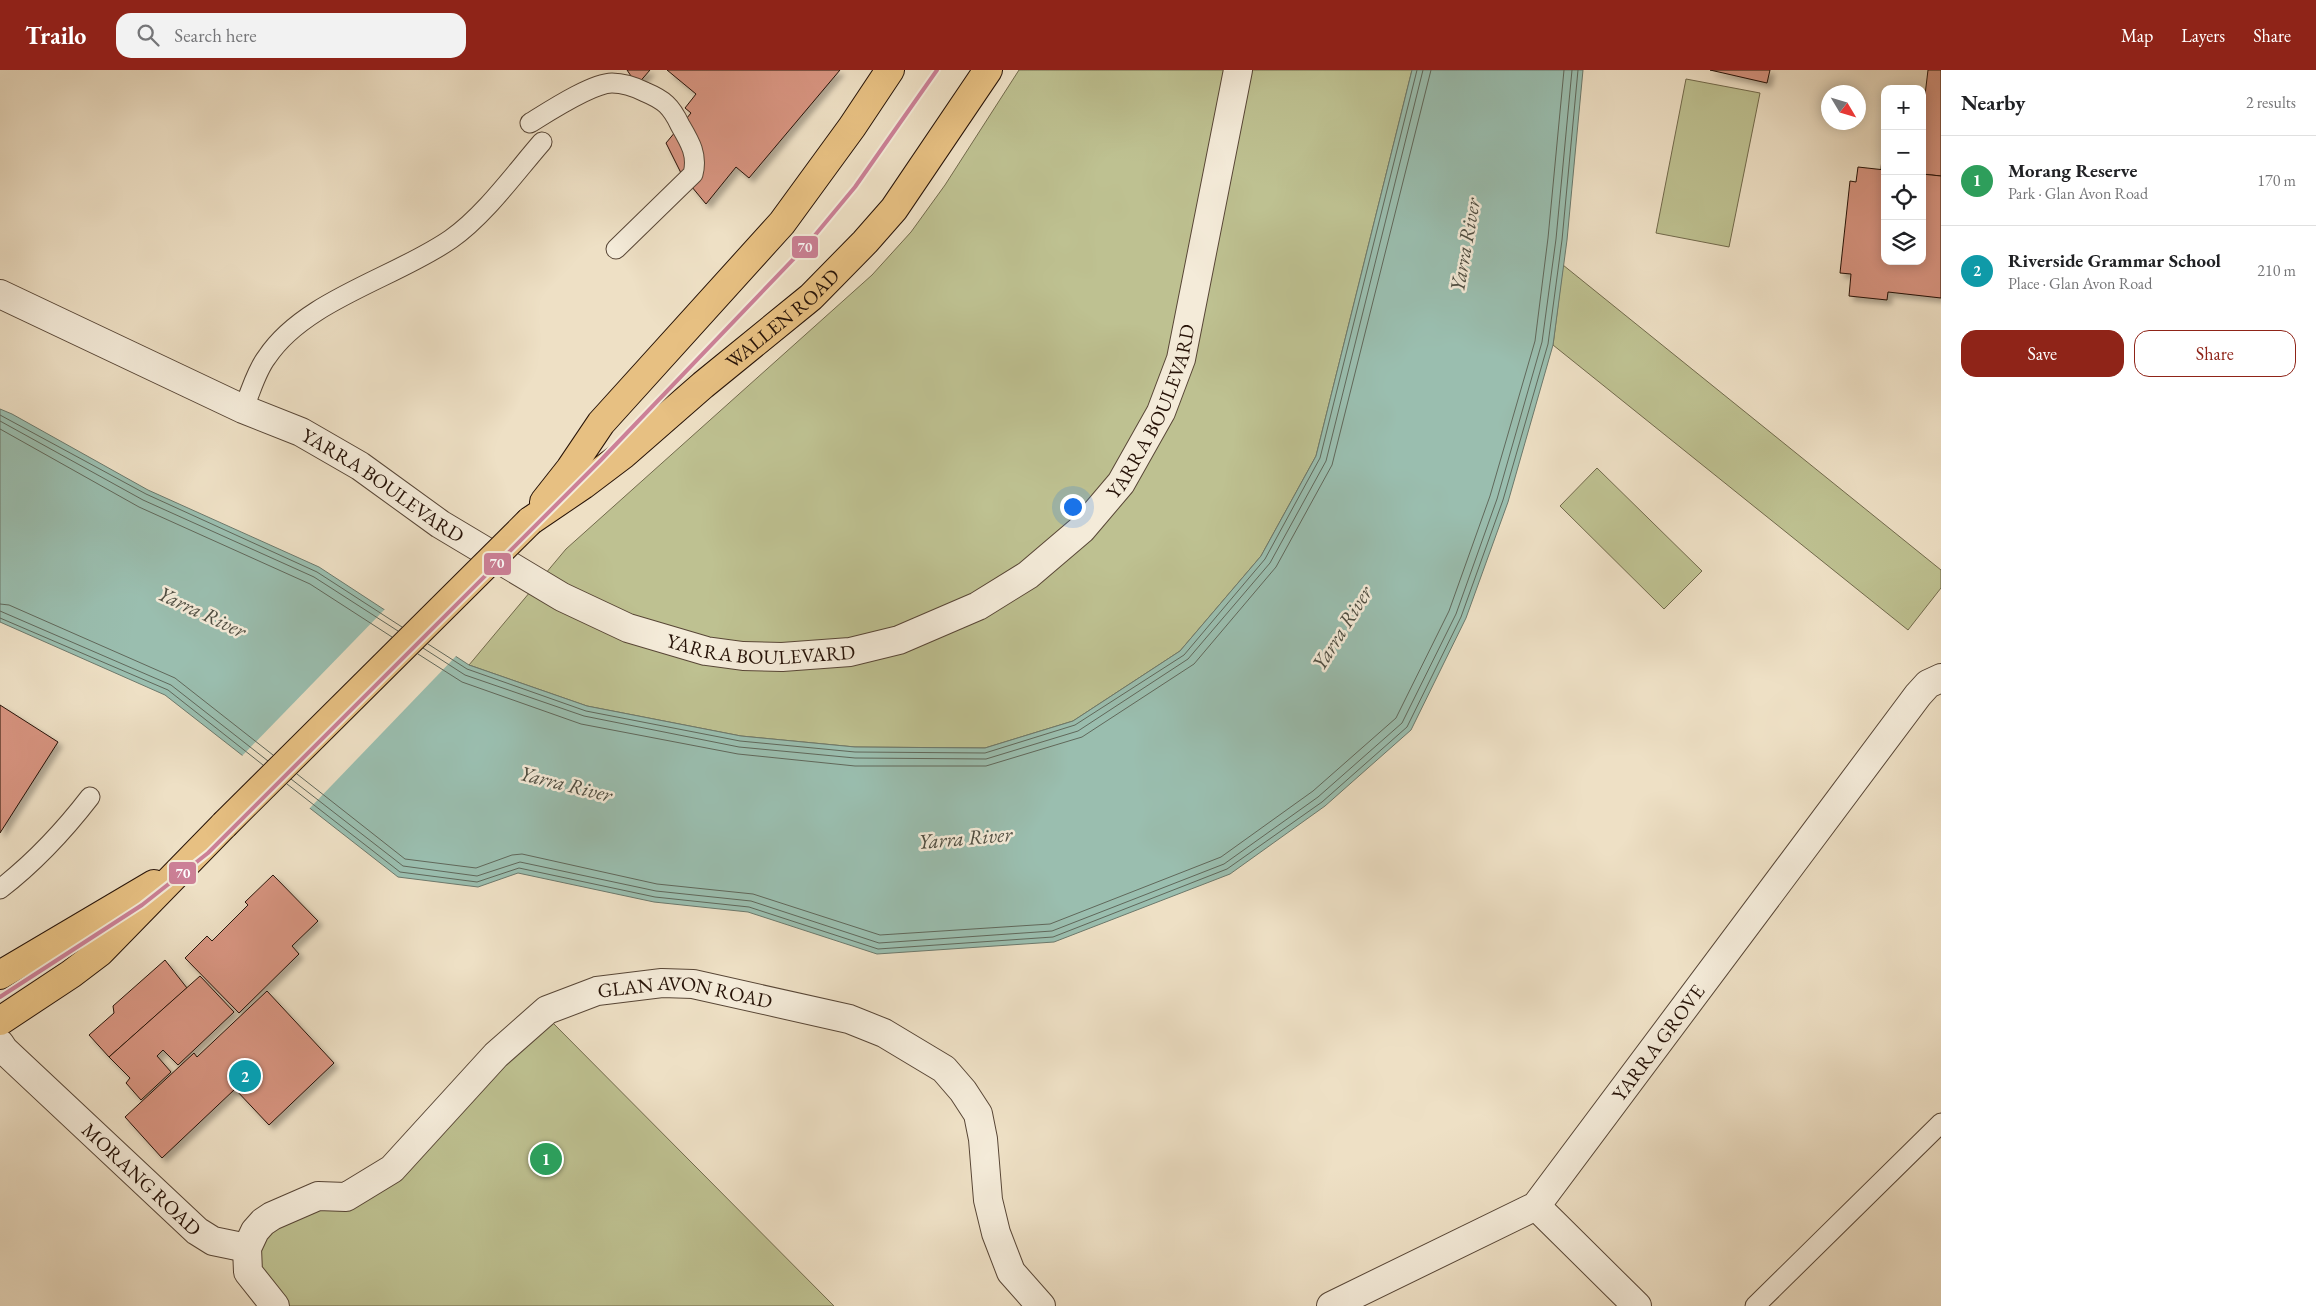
<!DOCTYPE html>
<html lang="en">
<head>
<meta charset="utf-8">
<style>
	:root { --surface:#fff; --page:#f2f2f2; --text:#202124; --muted:#757577; --line:#e0e0e0; --accent:#8f2418 }
	body { margin:0; font-family:"EB Garamond",serif; background:var(--page); color:var(--text) }
	.controls { position:absolute; right:15px; top:15px; display:grid; overflow:hidden; border-radius:10px; box-shadow:0 2px 12px #0003 }
	.controls button { width:45px; height:45px; display:grid; place-items:center; padding:0; border:0; border-bottom:1px solid var(--line); background:var(--surface); color:var(--text); font:25px sans-serif }
	.compass { position:absolute; left:1821px; top:15px; width:45px; height:45px; border-radius:50%; background:var(--surface); box-shadow:0 2px 12px #0003; rotate:128deg }
	.you { position:absolute; left:1072px; top:436px; width:18px; height:18px; margin:-12px; border:4px solid #fff; border-radius:50%; background:#1a73e8; box-shadow:0 0 0 8px #1a73e833 }
	.badge { display:grid; place-items:center; width:32px; height:32px; border-radius:50%; background:var(--accent); color:#fff; font-size:16px; font-weight:700 }
	.pin { position:absolute; translate:-50% -50%; border:2px solid #fff; box-shadow:0 1px 5px #0006 }
	.list { margin:0; padding:0; list-style:none }
	h2 { display:flex; justify-content:space-between; align-items:center; height:65px; margin:0; padding:0 20px; font-size:21px }
	h2 small { font-size:16px; font-weight:400; color:var(--muted) }
	.list li { display:grid; grid-template-columns:32px 1fr auto; gap:15px; align-items:center; box-sizing:border-box; height:90px; padding:0 20px; border-top:1px solid var(--line) }
	.list b { display:block; font-size:19px; white-space:nowrap }
	.list p { margin:0; font-size:16px; white-space:nowrap; color:var(--muted) }
	.list em { font-size:16px; font-style:normal; color:var(--muted) }
	.actions { display:flex; gap:10px; padding:15px 20px }
	.actions a { flex:1; padding:11px 0; border:1px solid var(--accent); border-radius:15px; text-align:center; font-size:18px; color:var(--accent) }
	.actions .main { background:var(--accent); color:#fff }
	.icon { flex:none; width:28px; height:28px; fill:none; stroke:currentColor; stroke-width:2; stroke-linecap:round; stroke-linejoin:round }
	.map { position:relative; flex:none; width:1941px; height:1236px; overflow:hidden }
	header { display:flex; align-items:center; gap:30px; box-sizing:border-box; height:70px; padding:0 25px; background:var(--accent); color:#fff }
	header strong { font-size:24px }
	nav { display:flex; gap:28px; margin-inline-start:auto; font-size:18px }
	.search { width:350px; height:45px; background:var(--page); display:flex; align-items:center; gap:12px; box-sizing:border-box; padding:0 18px; border-radius:15px; color:var(--muted); font-size:19px }
	main { display:flex }
	aside { flex:1; background:var(--surface) }
	.map>svg:first-child { display:block }
	.green { fill:#bec191; stroke:#726a4c }
	.water { fill:#9abeaf; stroke:#6c796c }
	.pier { fill:#eee0c5 }
	.lines { fill:none; stroke-linecap:round; stroke-linejoin:round }
	.shore { stroke:#60685b; stroke-width:1 }
	.building { fill:#d79480; stroke:#261207; filter:url(#shadow) }
	.service-casing { stroke:#584636; stroke-width:21 }
	.minor-casing { stroke:#584636; stroke-width:30 }
	.tertiary-casing { stroke:#584636; stroke-width:30 }
	.primary-casing { stroke:#261207; stroke-width:30 }
	.service { stroke:#f4ebd9; stroke-width:19 }
	.minor { stroke:#f4ebd9; stroke-width:28 }
	.tertiary { stroke:#f4ebd9; stroke-width:28 }
	.primary { stroke:#e7c082; stroke-width:28 }
	.primary-bridge-casing { stroke:#261207; stroke-width:30; stroke-linecap:butt }
	.primary-bridge { stroke:#e7c082; stroke-width:28 }
	.tram-1-casing { stroke:#f4ebd9; stroke-width:8 }
	.tram-1 { stroke:#cc8097; stroke-width:4 }
	.labels { text-anchor:middle; stroke-width:5; stroke-linejoin:round; paint-order:stroke }
	.street-label { font-size:20px; fill:#261207; stroke:#f4ebd9 }
	.water-label { font-size:21px; font-style:italic; fill:#4f4e42; stroke:#f4ebd9 }
	.line-badge { stroke:#f4ebd9; stroke-width:2 }
	.badge-label { font-size:14px; text-anchor:middle; font-weight:bold; fill:#fff }
</style>
</head>
<body>
<header>
<strong>Trailo</strong>
<div class="search"><svg class="icon" aria-label="search" viewBox="0 0 24 24"><circle cx="10" cy="10" r="6"/><path d="M15 15l6 6"/></svg>Search here</div>
<nav><a>Map</a><a>Layers</a><a>Share</a></nav>
</header>
<main>
<div class="map">
<svg width="1941" height="1236" viewBox="0 0 1941 1236">
	<defs>
		<filter id="shadow"><feDropShadow dx="4.5" dy="4.5" stdDeviation="2.5" flood-color="#0004"/></filter>
	</defs>
	<rect width="100%" height="100%" fill="#eee0c5"/>
	<filter id="stains"><feTurbulence type="fractalNoise" baseFrequency=".004" numOctaves="4"/><feColorMatrix values="0 0 0 0 .2 0 0 0 0 .09 0 0 0 0 .02 0 0 0 .5 -.17"/></filter>
	<radialGradient id="worn" r=".72"><stop offset=".6" stop-color="#630" stop-opacity="0"/><stop offset="1" stop-color="#630" stop-opacity=".3"/></radialGradient>
	<!-- green -->
	<g class="green">
		<polygon points="1019,0 1412,0 1316,386 1261,486 1180,581 1073,651 985,678 855,677 741,666 587,636 469,595 566,479 872,205 911,162 945,115"/>
		<polygon points="1686,9 1760,23 1729,177 1656,163"/>
		<polygon points="1563,195 1941,500 1941,518 1908,560 1553,275"/>
		<polygon points="1597,398 1702,501 1664,539 1560,436"/>
		<polygon points="551,951 834,1236 275,1236 264,1225 255,1161 346,1127"/>
	</g>
	<!-- water -->
	<polygon class="water" points="1412,0 1583,0 1567,170 1553,275 1508,432 1466,548 1411,660 1325,736 1230,804 1054,872 877,884 748,842 654,832 518,803 478,817 398,807 165,625 0,552 0,339 12,344 148,420 319,497 469,595 587,636 741,666 855,677 985,678 1073,651 1180,581 1261,486 1316,386"/>
	<!-- pier -->
	<polygon class="pier" points="386,538 458,584 308,740 241,687"/>
	<g class="lines">
		<!-- shore -->
		<g class="shore">
			<polyline points="0,345 146,424 317,502 402,557"/>
			<polyline points="0,351 143,430 314,507 398,561"/>
			<polyline points="0,359 139,437 310,514 392,567"/>
			<polyline points="0,534 9,535 175,608 273,685"/>
			<polyline points="0,541 171,615 268,691"/>
			<polyline points="0,548 168,620 263,695"/>
			<polyline points="428,574 467,599 586,641 740,671 855,682 985,683 1075,655 1184,585 1265,489 1320,388 1417,0"/>
			<polyline points="423,578 465,605 584,646 739,677 855,688 986,689 1078,661 1188,589 1270,493 1326,391 1423,0"/>
			<polyline points="418,584 462,612 581,654 738,684 855,696 986,696 1082,667 1194,594 1276,497 1332,395 1431,0"/>
			<polyline points="297,704 405,789 476,798 512,785 522,784 657,814 753,824 880,865 1050,854 1221,787 1313,721 1396,648 1449,541 1490,426 1535,271 1548,168 1564,0"/>
			<polyline points="291,709 403,796 477,806 520,792 656,821 751,831 879,873 1052,861 1224,794 1318,727 1402,653 1456,544 1497,429 1542,272 1556,169 1572,0"/>
			<polyline points="287,714 400,802 477,812 519,798 655,827 749,837 878,879 1053,867 1227,799 1322,732 1407,657 1461,547 1503,430 1548,274 1562,170 1578,0"/>
		</g>
	</g>
	<!-- building -->
	<g class="building">
		<polygon points="627,0 650,0 637,15"/>
		<polygon points="667,0 840,0 749,108 736,97 706,134 682,105 666,73 691,43 685,38 696,24"/>
		<polygon points="1710,0 1770,0 1767,13"/>
		<polygon points="1928,0 1941,0 1941,106 1922,104 1922,50"/>
		<polygon points="1885,57 1885,100 1881,99"/>
		<polygon points="1858,97 1885,100 1885,191 1922,191 1922,104 1941,106 1941,228 1888,222 1887,230 1849,226 1851,204 1840,203 1850,111 1856,112"/>
		<polygon points="0,635 58,672 0,763"/>
		<polygon points="273,805 318,851 292,876 299,884 239,943 185,888 207,866 212,871 248,835 245,832"/>
		<polygon points="165,890 187,918 109,987 89,965 114,943 113,936"/>
		<polygon points="200,906 234,942 178,995 163,980 157,986 171,1002 141,1030 126,1013 130,1008 109,987"/>
		<polygon points="267,921 334,993 269,1055 235,1019 162,1088 125,1047 194,983 197,987"/>
	</g>
	<g class="lines">
		<!-- service casing -->
		<g class="service-casing">
			<g id="service">
				<path d="M530 53C548 42 592 13 612 13 623 13 635 17 645 22 664 30 671 36 680 55 690 72 698 85 693 104L616 179"/>
				<path d="M243 339C251 322 256 301 267 287 305 230 395 208 451 169 485 145 515 103 542 72"/>
				<path d="M0 819C35 792 63 762 90 727"/>
				<polyline points="1755,1236 1941,1053"/>
			</g>
		</g>
		<!-- minor casing -->
		<g class="minor-casing">
			<g id="minor">
				<path id="s1" d="M0 974 4 980 197 1161 213 1171 247 1178"/>
				<polyline points="1536,1136 1637,1236"/>
				<path id="s2" d="M275 1236 248 1202 247 1178 255 1161 263 1152 272 1146 318 1126 346 1127 392 1099 496 985 547 940 597 921 662 913 693 914 849 949 884 963 944 999 963 1021 978 1044 983 1069 988 1130 996 1163 1011 1202 1041 1236"/>
				<path id="s3" d="M1331 1236 1536 1136 1918 625 1928 614 1941 608"/>
			</g>
		</g>
		<!-- tertiary casing -->
		<g class="tertiary-casing">
			<g id="tertiary">
				<path id="s4" d="M0 224 243 339 301 362 360 396 440 454 562 527 628 558 706 581 743 586 782 587 850 582 899 570 978 536 1028 505 1082 459 1121 413 1161 342 1181 289 1238 0"/>
			</g>
		</g>
		<!-- primary casing -->
		<g class="primary-casing">
			<g id="primary">
				<polyline points="544,432 570,399 601,353 782,153 852,57 890,0"/>
				<path id="s5" d="M530 451 583 415 624 384 703 315 811 227 865 172 894 139 988 0"/>
				<polyline points="0,905 154,814"/>
				<polyline points="0,951 71,904 100,882 224,755"/>
			</g>
		</g>
		<!-- service -->
		<use href="#service" class="service"/>
		<!-- minor -->
		<use href="#minor" class="minor"/>
		<!-- tertiary -->
		<use href="#tertiary" class="tertiary"/>
		<!-- primary -->
		<use href="#primary" class="primary"/>
		<!-- primary-bridge casing -->
		<g class="primary-bridge-casing">
			<polyline id="primary-bridge" points="224,755 530,451"/>
		</g>
		<!-- primary-bridge -->
		<use href="#primary-bridge" class="primary-bridge"/>
		<!-- tram-1 casing -->
		<g class="tram-1-casing">
			<polyline id="tram-1" points="0,927 142,835 208,783 601,390 806,176 855,117 937,0"/>
		</g>
		<!-- tram-1 -->
		<use href="#tram-1" class="tram-1"/>
	</g>
	<g class="labels">
		<!-- street labels -->
		<g class="street-label">
			<text dy="7" stroke="none"><textPath href="#s5" startOffset="324">WALLEN ROAD</textPath></text>
			<text dy="7" stroke="none"><textPath href="#s4" startOffset="1344">YARRA BOULEVARD</textPath></text>
			<text dy="7" stroke="none"><textPath href="#s4" startOffset="429">YARRA BOULEVARD</textPath></text>
			<text dy="7" stroke="none"><textPath href="#s4" startOffset="849">YARRA BOULEVARD</textPath></text>
			<text dy="7" stroke="none"><textPath href="#s2" startOffset="606">GLAN AVON ROAD</textPath></text>
			<text dy="7" stroke="none"><textPath href="#s3" startOffset="432">YARRA GROVE</textPath></text>
			<text dy="7" stroke="none"><textPath href="#s1" startOffset="196">MORANG ROAD</textPath></text>
		</g>
		<!-- water labels -->
		<g class="water-label">
			<text transform="translate(1465 175) rotate(-80)" y="7">Yarra River</text>
			<text transform="translate(202 542) rotate(25)" y="7">Yarra River</text>
			<text transform="translate(1342 558) rotate(-58)" y="7">Yarra River</text>
			<text transform="translate(566 714) rotate(14)" y="7">Yarra River</text>
			<text transform="translate(965 768) rotate(-5)" y="7">Yarra River</text>
		</g>
	</g>
	<g class="line-badge">
		<rect x="791" y="165" width="28" height="24" rx="5" fill="#cc8097"/>
		<rect x="483" y="482" width="29" height="24" rx="5" fill="#cc8097"/>
		<rect x="168" y="791" width="29" height="24" rx="5" fill="#cc8097"/>
	</g>
	<g class="badge-label">
		<text x="805" y="182">70</text>
		<text x="497" y="498">70</text>
		<text x="183" y="808">70</text>
	</g>
	<rect width="100%" height="100%" filter="url(#stains)"/>
	<rect width="100%" height="100%" fill="url(#worn)"/>
</svg>
<div class="controls">
<button>+</button>
<button>−</button>
<button><svg class="icon" aria-label="locate" viewBox="0 0 24 24"><circle cx="12" cy="12" r="6"/><path d="M12 2v4M12 18v4M2 12h4M18 12h4"/></svg></button>
<button><svg class="icon" aria-label="layers" viewBox="0 0 24 24"><path d="M12 4l9 5-9 5-9-5zM3 14l9 5 9-5"/></svg></button>
</div>
<svg class="compass" viewBox="-18 -18 36 36"><path d="M0-13l5 13h-10z" fill="#e53935"/><path d="M0 13l5-13h-10z" fill="#757577"/></svg>
<div class="you"></div>
<div class="pin badge" style="left:546px;top:1089px;background:#2e9e5b">1</div>
<div class="pin badge" style="left:245px;top:1006px;background:#0f9aa8">2</div>
</div>
<aside>
<h2>Nearby<small>2 results</small></h2>
<ul class="list">
<li><span class="badge" style="background:#2e9e5b">1</span><div><b>Morang Reserve</b><p>Park · Glan Avon Road</p></div><em>170 m</em></li>
<li><span class="badge" style="background:#0f9aa8">2</span><div><b>Riverside Grammar School</b><p>Place · Glan Avon Road</p></div><em>210 m</em></li>
</ul>
<div class="actions"><a class="main">Save</a><a>Share</a></div>
</aside>
</main>
</body>
</html>
